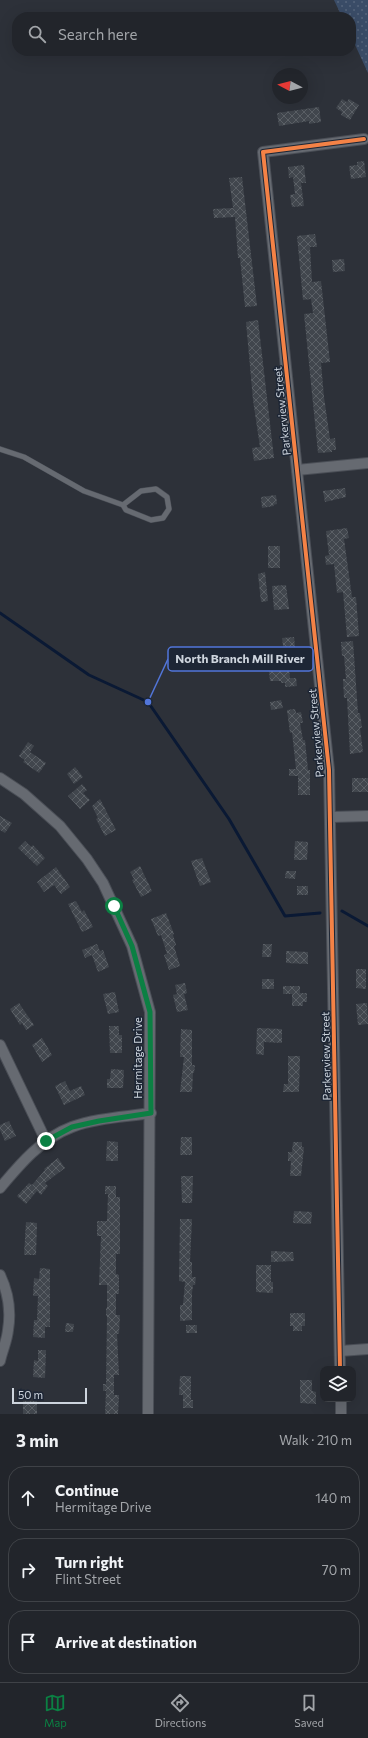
<!DOCTYPE html>
<html lang="en">
<head>
<meta charset="utf-8">
<style>
	:root { --surface:#22252b; --page:#2a2d33; --text:#f1f3f6; --muted:#a2a5a9; --line:#3f4247; --accent:#0b8043 }
	body { margin:0; font-family:Commissioner,sans-serif; background:var(--page); color:var(--text) }
	.controls { position:absolute; right:12px; bottom:12px; display:grid; overflow:hidden; border-radius:8px; box-shadow:0 4px 16px #0002 }
	.controls button { width:36px; height:36px; display:grid; place-items:center; padding:0; border:0; border-bottom:1px solid var(--line); background:var(--surface); color:var(--text); font:20px sans-serif }
	.compass { position:absolute; left:272px; top:68px; width:36px; height:36px; border-radius:50%; background:var(--surface); box-shadow:0 4px 16px #0002; rotate:277deg }
	.scale { position:absolute; left:12px; bottom:10px; width:75px; box-sizing:border-box; padding-left:4px; border:2px solid #cdd4dd; border-top:0; font-size:11px; line-height:14px; white-space:nowrap; color:#cdd4dd; -webkit-text-stroke:3px #1d2635; paint-order:stroke }
	.stop { position:absolute; width:12px; height:12px; margin:-9px; border:3px solid #0b8043; border-radius:50%; background:#fff }
	.stop.end { background:#0b8043; border-color:#fff; box-shadow:0 1px 4px #0008 }
	.list { margin:0; padding:0; list-style:none }
	h2 { display:flex; justify-content:space-between; align-items:center; height:52px; margin:0; padding:0 16px; font-size:17px }
	h2 small { font-size:13px; font-weight:400; color:var(--muted) }
	.list li { display:grid; grid-template-columns:26px 1fr auto; gap:12px; align-items:center; box-sizing:border-box; height:64px; margin:0 8px 8px; padding:0 8px; border:1px solid var(--line); border-radius:16px }
	.list b { display:block; font-size:15px; white-space:nowrap }
	.list p { margin:0; font-size:13px; white-space:nowrap; color:var(--muted) }
	.list em { font-size:13px; font-style:normal; color:var(--muted) }
	.icon { flex:none; width:22px; height:22px; fill:none; stroke:currentColor; stroke-width:2; stroke-linecap:round; stroke-linejoin:round }
	.map { position:relative; flex:none; width:368px; height:1414px; overflow:hidden }
	.search { position:absolute; background:var(--surface); box-shadow:0 4px 16px #0002; left:12px; right:12px; top:12px; height:44px; display:flex; align-items:center; gap:10px; box-sizing:border-box; padding:0 14px; border-radius:16px; color:var(--muted); font-size:15px }
	.sheet { height:268px; background:var(--surface) }
	nav { display:flex; justify-content:space-around; align-items:center; box-sizing:border-box; height:56px; border-top:1px solid var(--line); background:var(--surface); font-size:11px; color:var(--muted) }
	nav a { display:grid; justify-items:center; gap:2px }
	nav .on { color:var(--accent) }
	.map>svg:first-child { display:block }
	.park { fill:url(#park-dots) }
	.lines { fill:none; stroke-linecap:round; stroke-linejoin:round }
	.stream { stroke:#0a1934; stroke-width:3 }
	.building { fill:url(#building-cross-hatch) }
	.lane-casing { stroke:#4a4e56; stroke-width:6 }
	.street-casing { stroke:#4a4e56; stroke-width:12 }
	.lane { stroke:#666a71; stroke-width:5 }
	.street { stroke:#666a71; stroke-width:10 }
	.cycleway-casing { stroke:#1d2635; stroke-width:6 }
	.cycleway { stroke:#f48246; stroke-width:4 }
	.route { stroke:#0b8043; stroke-width:5 }
	.labels { text-anchor:middle; stroke-width:3; stroke-linejoin:round; paint-order:stroke }
	.street-label { font-size:11px; fill:#cdd4dd; stroke:#1d2635 }
	.leader { fill:none; stroke:#5276da; stroke-width:1.5 }
	.callout-dot { fill:#5276da; stroke:#1d2635; stroke-width:1.5 }
	.callout { fill:#1d2635; stroke:#5276da; stroke-width:1.5 }
	.callout-label { font-size:12px; text-anchor:middle; font-weight:bold; fill:#cdd4dd }
</style>
</head>
<body>
<div class="map">
<svg width="368" height="1414" viewBox="0 0 368 1414">
	<defs>
		<pattern id="park-dots" width="8" height="8" patternUnits="userSpaceOnUse"><rect width="8" height="8" fill="#3a4c67"/><path d="M2 2h.1M6 6h.1" fill="none" stroke="#55657c" stroke-width="1.8" stroke-linecap="round"/></pattern>
		<pattern id="building-cross-hatch" width="8" height="8" patternUnits="userSpaceOnUse"><rect width="8" height="8" fill="#41464d"/><path d="M0 0l8 8M0 8l8-8" fill="none" stroke="#5b6066"/></pattern>
	</defs>
	<rect width="100%" height="100%" fill="#2d3139"/>
	<!-- park -->
	<polygon class="park" points="334,0 368,0 368,73 351,36 351,17 342,17"/>
	<g class="lines">
		<!-- stream -->
		<g class="stream">
			<polyline points="0,613 89,675 148,702 229,819 285,916 320,913"/>
			<polyline points="342,911 368,926"/>
		</g>
	</g>
	<!-- building -->
	<g class="building">
		<polygon points="342,99 347,102 349,99 359,105 350,120 341,115 342,112 336,108"/>
		<polygon points="319,107 321,122 309,124 309,121 279,126 277,113"/>
		<polygon points="364,161 366,177 351,179 349,166 357,165 357,162"/>
		<polygon points="304,165 306,183 301,183 304,206 292,207 290,195 295,194 293,177 289,178 288,167"/>
		<polygon points="242,177 257,306 245,307 240,258 238,258 235,217 214,218 213,209 233,208 229,178"/>
		<polygon points="315,234 317,247 310,247 312,282 321,281 330,362 321,363 324,397 330,439 335,438 336,450 332,450 332,452 318,453 304,314 313,313 311,299 303,300 297,236"/>
		<polygon points="344,259 345,271 333,272 332,260"/>
		<polygon points="258,320 274,458 254,461 252,448 260,447 253,400 246,322"/>
		<polygon points="345,488 346,497 325,502 323,491"/>
		<polygon points="276,495 277,504 273,505 274,506 262,508 261,497"/>
		<polygon points="347,528 349,538 344,539 352,597 356,597 359,636 347,637 343,592 337,593 334,564 326,565 325,556 329,555 326,531"/>
		<rect x="268" y="546" width="12" height="22"/>
		<polygon points="265,572 268,601 261,602 258,574"/>
		<polygon points="286,585 289,609 274,610 272,586"/>
		<polygon points="294,637 296,655 292,655 293,661 285,661 282,638"/>
		<polygon points="353,641 358,713 360,713 362,728 360,728 363,752 350,754 347,698 344,698 343,679 346,679 344,656 342,656 341,642"/>
		<polygon points="289,669 290,678 296,678 297,686 285,687 285,683 281,683 281,681 270,681 269,671"/>
		<polygon points="281,700 283,708 271,710 270,702"/>
		<polygon points="295,709 296,713 301,712 303,723 300,723 303,740 305,740 308,770 310,770 310,795 298,795 298,776 289,776 289,769 296,769 292,732 290,733 287,710"/>
		<polygon points="28,742 34,746 30,752 46,763 39,773 23,762 25,760 19,756"/>
		<polygon points="75,767 83,777 74,784 67,774"/>
		<rect x="352" y="778" width="16" height="14"/>
		<polygon points="82,784 87,790 83,793 90,800 80,809 68,796"/>
		<polygon points="100,799 116,830 105,836 96,819 98,818 92,806"/>
		<polygon points="0,816 12,823 5,833 0,830"/>
		<polygon points="25,841 31,847 33,845 45,858 37,866 18,848"/>
		<polygon points="295,841 308,842 307,860 294,860"/>
		<polygon points="202,858 211,882 200,886 191,861"/>
		<polygon points="140,866 152,891 141,897 132,880 134,879 130,872"/>
		<polygon points="56,867 70,887 61,894 54,885 44,892 37,882"/>
		<polygon points="286,871 296,871 295,879 285,878"/>
		<rect x="297" y="886" width="11" height="9"/>
		<polygon points="76,901 82,912 84,910 93,927 82,932 68,904"/>
		<polygon points="166,913 174,934 173,935 176,945 174,946 180,966 169,970 164,955 167,954 161,935 158,936 151,919"/>
		<polygon points="97,944 100,951 103,950 109,967 98,972 92,955 85,958 82,950"/>
		<polygon points="263,944 272,944 271,957 262,957"/>
		<polygon points="286,951 308,952 308,964 286,963"/>
		<polygon points="356,969 366,969 366,989 356,988"/>
		<rect x="262" y="979" width="12" height="10"/>
		<polygon points="185,983 187,993 184,994 188,1010 177,1012 173,995 177,994 175,985"/>
		<polygon points="283,986 300,986 300,993 307,993 307,1002 303,1002 303,1006 292,1006 292,994 283,994"/>
		<polygon points="115,992 119,1012 108,1014 103,994"/>
		<polygon points="19,1003 34,1025 26,1030 22,1023 20,1025 10,1009"/>
		<polygon points="367,1003 368,1024 358,1025 356,1004"/>
		<polygon points="109,1026 119,1026 119,1035 122,1035 122,1053 110,1053"/>
		<polygon points="257,1028 282,1029 282,1043 264,1042 264,1055 256,1054"/>
		<polygon points="181,1029 192,1030 192,1065 195,1065 194,1073 193,1073 192,1092 180,1092 184,1057 180,1057"/>
		<polygon points="42,1038 52,1055 42,1062 32,1045"/>
		<polygon points="288,1056 300,1056 299,1092 283,1092 284,1084 288,1084"/>
		<polygon points="111,1069 124,1070 123,1088 107,1088 107,1079 110,1079"/>
		<polygon points="65,1081 70,1091 81,1086 85,1095 64,1105 55,1086"/>
		<polygon points="9,1121 16,1136 5,1141 0,1130 0,1125"/>
		<polygon points="181,1137 192,1137 192,1155 180,1155"/>
		<polygon points="107,1141 118,1142 118,1161 106,1161"/>
		<polygon points="293,1142 302,1142 302,1147 304,1147 301,1176 290,1176 291,1161 288,1161 288,1152 292,1152"/>
		<polygon points="58,1158 65,1168 45,1183 48,1186 41,1195 37,1191 26,1204 17,1196 29,1183 32,1185 45,1170 44,1169"/>
		<polygon points="181,1176 193,1176 192,1203 182,1203"/>
		<polygon points="105,1186 116,1186 116,1197 120,1197 120,1254 116,1254 116,1274 119,1275 119,1294 116,1294 116,1315 120,1315 119,1334 117,1334 119,1375 114,1375 114,1395 119,1395 118,1414 105,1414 106,1391 103,1391 103,1384 106,1384 107,1316 106,1316 106,1308 107,1308 107,1285 99,1285 101,1236 97,1236 97,1221 107,1221 108,1194 105,1194"/>
		<polygon points="294,1211 312,1212 311,1224 293,1223"/>
		<polygon points="180,1219 192,1219 190,1262 192,1262 192,1277 196,1277 195,1285 193,1285 192,1293 192,1320 180,1321 180,1305 183,1305 185,1282 179,1281"/>
		<polygon points="26,1222 37,1223 36,1255 24,1255"/>
		<polygon points="271,1251 293,1252 294,1261 271,1262"/>
		<polygon points="256,1265 271,1265 271,1282 273,1282 273,1293 256,1292"/>
		<polygon points="40,1268 50,1269 50,1327 45,1327 45,1338 33,1337 34,1320 37,1320 38,1296 33,1296 34,1278 39,1279"/>
		<polygon points="290,1313 305,1313 305,1326 302,1326 302,1331 293,1331 293,1326 290,1326"/>
		<polygon points="66,1323 74,1324 73,1332 65,1332"/>
		<rect x="186" y="1325" width="11" height="8"/>
		<polygon points="38,1350 46,1350 45,1378 33,1377 34,1360 38,1361"/>
		<polygon points="180,1376 191,1376 191,1400 193,1400 193,1408 183,1408 183,1395 179,1395"/>
		<polygon points="300,1380 312,1380 312,1391 316,1392 316,1404 300,1403"/>
		<rect x="23" y="1401" width="14" height="13"/>
	</g>
	<g class="lines">
		<!-- lane casing -->
		<g class="lane-casing">
			<polyline id="lane" points="0,449 24,457 84,491 123,505 126,510 151,520 163,518 169,509 167,497 156,489 141,491 123,505"/>
		</g>
		<!-- street casing -->
		<g class="street-casing">
			<g id="street">
				<polyline points="297,470 368,463"/>
				<polyline points="0,778 24,794 60,826 87,859 103,883 132,946 150,1012 148,1414"/>
				<polyline points="331,817 368,816"/>
				<polyline points="0,1045 46,1141"/>
				<path d="M0 1188C20 1164 42 1138 72 1127 96 1118 125 1117 151 1113"/>
				<path d="M0 1275C8 1292 11 1312 8 1330 7 1341 2 1351 0 1361"/>
				<polyline points="340,1351 368,1349"/>
				<polyline points="340,1369 329,770 263,152 364,139"/>
				<polyline points="341,1399 341,1414"/>
			</g>
		</g>
		<!-- lane -->
		<use href="#lane" class="lane"/>
		<!-- street -->
		<use href="#street" class="street"/>
		<!-- cycleway casing -->
		<g class="cycleway-casing">
			<polyline id="cycleway" points="340,1369 329,770 263,152 364,139"/>
		</g>
		<!-- cycleway -->
		<use href="#cycleway" class="cycleway"/>
	</g>
	<g class="lines">
		<!-- route -->
		<polyline class="route" points="46,1141 72,1127 99,1121 151,1113 150,1012 132,946 114,906"/>
	</g>
	<g class="labels">
		<!-- street labels -->
		<g class="street-label">
			<text transform="translate(282 411) rotate(-96)" y="4">Parkerview Street</text>
			<text transform="translate(316 733) rotate(-95)" y="4">Parkerview Street</text>
			<text transform="translate(326 1056) rotate(-91)" y="4">Parkerview Street</text>
			<text transform="translate(138 1058) rotate(-90)" y="4">Hermitage Drive</text>
		</g>
	</g>
	<!-- callouts -->
	<path class="leader" d="M148 702L168 659"/>
	<circle class="callout-dot" cx="148" cy="702" r="4"/>
	<rect class="callout" x="168" y="647" width="145" height="24" rx="4"/>
	<g class="callout-label">
		<text x="240" y="663">North Branch Mill River</text>
	</g>
</svg>
<div class="controls">
<button><svg class="icon" aria-label="layers" viewBox="0 0 24 24"><path d="M12 4l9 5-9 5-9-5zM3 14l9 5 9-5"/></svg></button>
</div>
<svg class="compass" viewBox="-18 -18 36 36"><path d="M0-13l5 13h-10z" fill="#e53935"/><path d="M0 13l5-13h-10z" fill="#a2a5a9"/></svg>
<div class="scale">50 m</div>
<div class="stop" style="left:114px;top:906px"></div>
<div class="stop end" style="left:46px;top:1141px"></div>
<div class="search"><svg class="icon" aria-label="search" viewBox="0 0 24 24"><circle cx="10" cy="10" r="6"/><path d="M15 15l6 6"/></svg>Search here</div>
</div>
<section class="sheet">
<h2>3 min<small>Walk · 210 m</small></h2>
<ul class="list">
<li><svg class="icon" aria-label="ahead" viewBox="0 0 24 24"><path d="M12 20V5M6 11l6-6 6 6"/></svg><div><b>Continue</b><p>Hermitage Drive</p></div><em>140 m</em></li>
<li><svg class="icon" aria-label="right" viewBox="0 0 24 24"><path d="M7 20v-9h11M14 6l5 5-5 5"/></svg><div><b>Turn right</b><p>Flint Street</p></div><em>70 m</em></li>
<li><svg class="icon" aria-label="arrive" viewBox="0 0 24 24"><path d="M6 21V4h12l-3 4 3 4H6"/></svg><div><b>Arrive at destination</b></div></li>
</ul>
</section>
<nav>
<a class="on"><svg class="icon" aria-label="map" viewBox="0 0 24 24"><path d="M3 6l6-2 6 2 6-2v14l-6 2-6-2-6 2zM9 4v14M15 6v14"/></svg>Map</a>
<a><svg class="icon" aria-label="directions" viewBox="0 0 24 24"><path d="M12 3l9 9-9 9-9-9zM9 14v-3h6M13 9l2 2-2 2"/></svg>Directions</a>
<a><svg class="icon" aria-label="saved" viewBox="0 0 24 24"><path d="M7 4h10v16l-5-4-5 4z"/></svg>Saved</a>
</nav>
</body>
</html>
